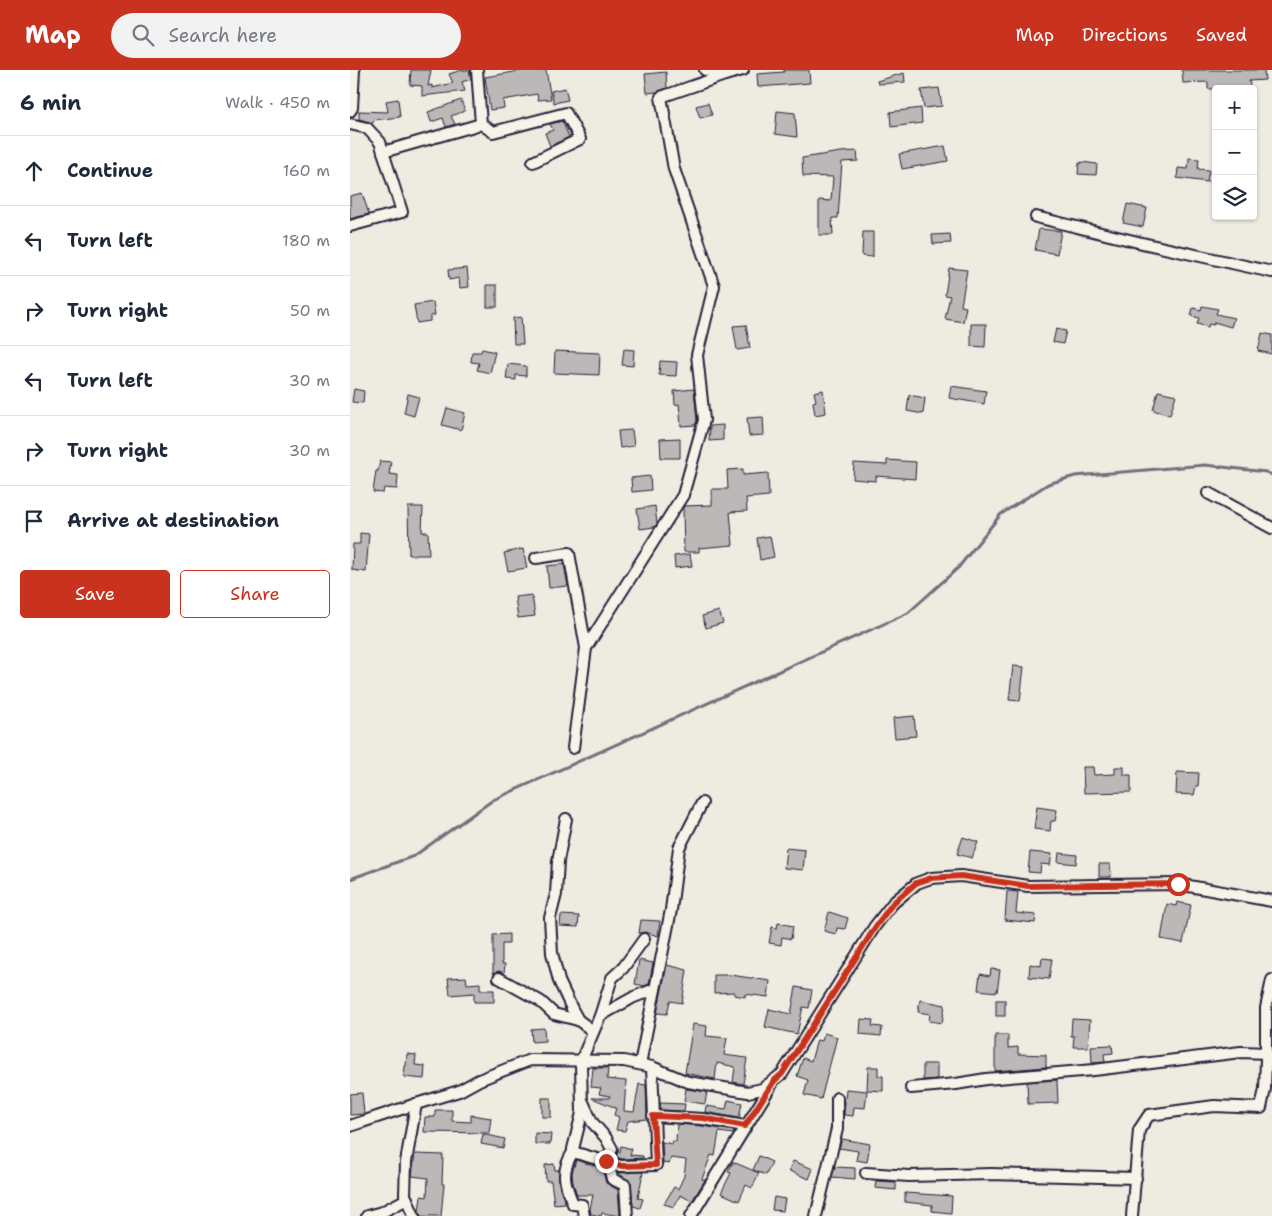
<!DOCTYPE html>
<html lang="en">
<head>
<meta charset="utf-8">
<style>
	:root { --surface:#fff; --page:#f2f2f3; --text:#1f2937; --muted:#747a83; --line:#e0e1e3; --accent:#c8321e }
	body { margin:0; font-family:"Shantell Sans",sans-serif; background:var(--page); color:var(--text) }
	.controls { position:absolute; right:15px; top:15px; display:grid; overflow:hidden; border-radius:5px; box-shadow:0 1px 4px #0004 }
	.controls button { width:45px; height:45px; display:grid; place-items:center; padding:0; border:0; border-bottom:1px solid var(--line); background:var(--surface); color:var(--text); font:25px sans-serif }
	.stop { position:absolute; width:15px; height:15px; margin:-11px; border:4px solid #c8321e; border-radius:50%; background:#fff }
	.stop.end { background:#c8321e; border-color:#fff; box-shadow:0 1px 5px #0008 }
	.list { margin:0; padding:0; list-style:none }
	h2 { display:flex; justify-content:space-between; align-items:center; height:65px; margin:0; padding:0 20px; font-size:21px }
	h2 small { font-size:16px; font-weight:400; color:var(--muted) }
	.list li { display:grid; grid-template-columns:32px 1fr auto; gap:15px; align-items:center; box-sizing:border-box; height:70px; padding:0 20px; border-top:1px solid var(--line) }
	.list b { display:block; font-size:19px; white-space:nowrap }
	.list em { font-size:16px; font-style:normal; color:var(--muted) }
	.actions { display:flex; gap:10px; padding:15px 20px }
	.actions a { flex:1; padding:11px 0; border:1px solid var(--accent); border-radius:5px; text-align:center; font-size:18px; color:var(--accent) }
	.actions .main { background:var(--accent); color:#fff }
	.icon { flex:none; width:28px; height:28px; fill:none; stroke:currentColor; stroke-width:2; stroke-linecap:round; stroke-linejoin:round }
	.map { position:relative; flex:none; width:922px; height:1146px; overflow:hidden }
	header { display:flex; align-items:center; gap:30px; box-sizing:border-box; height:70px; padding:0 25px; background:var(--accent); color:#fff }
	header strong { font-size:24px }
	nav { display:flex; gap:28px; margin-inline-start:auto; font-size:18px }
	.search { width:350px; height:45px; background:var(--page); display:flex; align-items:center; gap:12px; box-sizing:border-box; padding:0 18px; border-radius:28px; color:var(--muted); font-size:19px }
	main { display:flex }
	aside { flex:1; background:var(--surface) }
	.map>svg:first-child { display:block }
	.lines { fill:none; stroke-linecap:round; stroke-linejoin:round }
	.stream { stroke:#716f7b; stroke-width:3 }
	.building { fill:#bbb8b7; stroke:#22223b }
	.minor-casing { stroke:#22223b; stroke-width:14 }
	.minor { stroke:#f7f3e8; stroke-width:10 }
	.route { stroke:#c8321e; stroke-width:6 }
</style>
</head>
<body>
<header>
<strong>Map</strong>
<div class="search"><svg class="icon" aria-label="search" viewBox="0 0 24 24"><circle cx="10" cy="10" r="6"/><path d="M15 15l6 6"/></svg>Search here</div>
<nav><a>Map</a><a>Directions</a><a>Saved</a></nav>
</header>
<main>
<aside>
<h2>6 min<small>Walk · 450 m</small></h2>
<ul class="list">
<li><svg class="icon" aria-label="ahead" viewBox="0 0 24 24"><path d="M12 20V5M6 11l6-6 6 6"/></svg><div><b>Continue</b></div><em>160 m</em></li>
<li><svg class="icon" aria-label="left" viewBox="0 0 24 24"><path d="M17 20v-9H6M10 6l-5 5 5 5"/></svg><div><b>Turn left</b></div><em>180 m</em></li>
<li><svg class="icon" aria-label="right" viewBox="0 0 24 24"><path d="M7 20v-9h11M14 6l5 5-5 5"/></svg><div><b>Turn right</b></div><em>50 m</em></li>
<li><svg class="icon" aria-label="left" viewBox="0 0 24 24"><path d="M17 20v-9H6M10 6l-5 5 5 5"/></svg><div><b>Turn left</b></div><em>30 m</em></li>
<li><svg class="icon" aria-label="right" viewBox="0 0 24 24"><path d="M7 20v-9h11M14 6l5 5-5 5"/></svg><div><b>Turn right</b></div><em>30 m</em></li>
<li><svg class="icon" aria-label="arrive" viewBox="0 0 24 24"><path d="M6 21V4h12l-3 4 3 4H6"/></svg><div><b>Arrive at destination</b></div></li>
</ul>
<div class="actions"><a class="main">Save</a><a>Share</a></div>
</aside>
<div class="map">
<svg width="922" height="1146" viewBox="0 0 922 1146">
	<rect width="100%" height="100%" fill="#eeebe1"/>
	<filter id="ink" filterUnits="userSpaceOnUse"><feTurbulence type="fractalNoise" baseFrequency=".02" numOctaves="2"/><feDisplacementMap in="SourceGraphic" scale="10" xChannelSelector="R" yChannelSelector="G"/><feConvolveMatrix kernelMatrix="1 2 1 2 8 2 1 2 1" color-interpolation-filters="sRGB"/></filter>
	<g filter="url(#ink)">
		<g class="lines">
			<!-- stream -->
			<polyline class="stream" points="0,809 64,786 143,730 558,543 608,498 651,444 698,414 725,406 855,395 916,402 922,405"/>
		</g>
		<!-- building -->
		<g class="building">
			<polygon points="61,0 81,0 78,16 82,15 82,18 103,13 99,4 112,0 119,0 121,9 112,12 115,21 72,26 72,16 60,15"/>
			<polygon points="175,0 196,0 201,29 188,30 187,24 153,30 154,38 140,40 135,7"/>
			<polygon points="434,0 459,0 460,13 408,17 407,4 434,2"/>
			<polygon points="832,0 914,0 915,10 899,11 901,19 858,19 858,12 833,13"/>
			<polygon points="316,2 317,18 306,22 297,23 295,4"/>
			<polygon points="554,3 555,12 528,14 527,11"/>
			<polygon points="215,18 218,30 204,33 201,21"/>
			<polygon points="589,18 592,36 574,38 571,20"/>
			<polygon points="48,29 50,47 24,50 23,53 9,49 9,41 38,42 36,31"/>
			<polygon points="111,30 115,41 101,46 105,54 96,57 93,48 81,52 78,42"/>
			<polygon points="358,33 362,45 350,48 346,36"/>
			<polygon points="571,38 572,53 541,57 540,42"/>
			<polygon points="427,41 445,43 447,67 425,64"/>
			<polygon points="212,51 219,67 200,76 195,63 203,60 200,54"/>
			<polygon points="595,76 598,91 552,99 549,84"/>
			<polygon points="507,81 508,91 492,92 488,148 482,148 483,165 469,165 469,130 481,131 483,107 453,106 452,88 491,82"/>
			<polygon points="839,88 849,89 848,99 859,100 857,112 827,108 828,98 838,99"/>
			<polygon points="731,92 747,94 746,105 728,104 729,93 731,94"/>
			<polygon points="12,123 19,144 0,149 0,126"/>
			<polygon points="777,134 797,138 793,157 773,153"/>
			<polygon points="689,159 711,161 707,184 685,180"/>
			<polygon points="513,162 523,162 523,187 512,186"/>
			<polygon points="600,164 601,173 583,174 582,165"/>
			<polygon points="117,198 119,217 110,218 109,208 99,210 98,200"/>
			<polygon points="599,198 617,200 611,236 616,237 613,252 595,249 600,226 595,225"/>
			<rect x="137" y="215" width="10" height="22"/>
			<polygon points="83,232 85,245 80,246 80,251 67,253 64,235"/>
			<polygon points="852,236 868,239 866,244 884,248 881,257 864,252 864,255 859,254 858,257 847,254 849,248 841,246 843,238 851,240"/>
			<polygon points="171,247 173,274 164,274 163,248"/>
			<polygon points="621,254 636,254 635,277 621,276"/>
			<polygon points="396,255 400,278 387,280 383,256"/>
			<polygon points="706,259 716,261 713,274 703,272"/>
			<polygon points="912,263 922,265 922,284 908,281"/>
			<polygon points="132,279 145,282 140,303 127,300 129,293 121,292 122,282 131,282"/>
			<polygon points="274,279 284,280 283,296 272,295"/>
			<polygon points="205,281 250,283 249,305 204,303"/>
			<polygon points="310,291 327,292 326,306 309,305"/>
			<polygon points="158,294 176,296 176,306 166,305 166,310 156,309"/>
			<polygon points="601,316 636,321 634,334 599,328"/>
			<polygon points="4,319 14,321 13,333 2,332"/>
			<polygon points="344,319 347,351 345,355 331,356 329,334 325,335 324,321"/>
			<polygon points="473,320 476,343 465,345 463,332 466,331 464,322"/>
			<polygon points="808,321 826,325 820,345 803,340"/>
			<polygon points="58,324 69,327 64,346 54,343"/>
			<polygon points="559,325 575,328 573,344 557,341"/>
			<polygon points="97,338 115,343 111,360 92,355"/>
			<polygon points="413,347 414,365 399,366 397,348"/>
			<polygon points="373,355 373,370 359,371 360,356"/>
			<polygon points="282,360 284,376 270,378 268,361"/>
			<polygon points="330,368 330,388 311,388 310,369"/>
			<polygon points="537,390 566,392 565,409 526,406 526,411 503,409 504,393 537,395"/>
			<polygon points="30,391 41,392 39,404 48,405 47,419 34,418 33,423 23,422 26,401 28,401"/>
			<polygon points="393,399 393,405 418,403 419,426 396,428 397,441 380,442 383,475 349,478 349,482 334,482 333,438 334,436 362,435 362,419 378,419 377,400"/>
			<polygon points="300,406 301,420 282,422 281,408"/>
			<polygon points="305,436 307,454 304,457 290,459 287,439"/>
			<polygon points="58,437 73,437 72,462 78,462 79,485 59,485"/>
			<polygon points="10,463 19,464 16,502 2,500 3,474 10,474"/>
			<polygon points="420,466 424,487 410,490 407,468"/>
			<polygon points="173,479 177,498 158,501 154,483"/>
			<polygon points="340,484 342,496 325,498 324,486"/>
			<polygon points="214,494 218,516 199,518 197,496"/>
			<polygon points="182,525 185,546 168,548 165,527"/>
			<polygon points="369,541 373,553 356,558 352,546"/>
			<polygon points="663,596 674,597 670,631 659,630"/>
			<polygon points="564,646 566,666 545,668 543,648"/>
			<polygon points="733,697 743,697 744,705 765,704 765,697 774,697 774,705 781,705 781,722 734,723"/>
			<polygon points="827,702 849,703 848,716 846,716 844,725 826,724"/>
			<polygon points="687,737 707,740 705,751 701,751 700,761 684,759"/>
			<polygon points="613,767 628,772 622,788 607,784"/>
			<polygon points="436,778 455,780 453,800 434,798"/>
			<polygon points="680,782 702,784 700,795 691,794 690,803 678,802"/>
			<polygon points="709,783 727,785 726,794 708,792"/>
			<polygon points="749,794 760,794 761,807 749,807"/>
			<polygon points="657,821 668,822 666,843 686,845 685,853 655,850"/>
			<polygon points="827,832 841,835 833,873 811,869 817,834 826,836"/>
			<polygon points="479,842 498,848 495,859 487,858 486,864 474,861"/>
			<polygon points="211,845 229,846 228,857 210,856"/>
			<polygon points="291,850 310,851 308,866 295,862 289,863"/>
			<polygon points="428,853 443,856 441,869 432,867 431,875 419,873 422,857 427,858"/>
			<polygon points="159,864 159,874 152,874 152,894 155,894 154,903 149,901 143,903 143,865"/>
			<polygon points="692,888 702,889 699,909 679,907 680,894 691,896"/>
			<polygon points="289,890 303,893 299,914 294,916 285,914"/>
			<polygon points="317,895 337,900 332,933 320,931 317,944 307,943"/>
			<polygon points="641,899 650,900 647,922 628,920 630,904 640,906"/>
			<polygon points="364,905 381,905 420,911 418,927 395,924 395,927 384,925 384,922 364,923"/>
			<polygon points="116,907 117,914 130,913 130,920 144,920 144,932 124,932 124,923 100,925 98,908"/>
			<polygon points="446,917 462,920 459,938 453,937 447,964 415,957 419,939 441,944"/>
			<polygon points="570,930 595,935 592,953 579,951 580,944 568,942"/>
			<rect x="646" y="930" width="9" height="16"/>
			<polygon points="511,949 523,950 522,956 532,957 531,966 510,964"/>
			<polygon points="722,949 740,950 738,977 723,977 724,966 721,966"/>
			<polygon points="343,954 357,956 356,966 377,968 374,985 397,988 393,1014 383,1012 385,997 367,993 365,1009 335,1003"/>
			<polygon points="194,958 195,971 182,972 181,959"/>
			<polygon points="474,963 487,967 471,1029 454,1025 458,1010 447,1006 453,988 461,991 467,970 472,971"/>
			<polygon points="645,965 658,965 658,978 668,977 668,984 696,985 696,997 645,1001"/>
			<polygon points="762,975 763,983 754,984 755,992 742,993 741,976"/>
			<polygon points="57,984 66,985 65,995 75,996 74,1009 54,1007 55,996 56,996"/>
			<polygon points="573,994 587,994 587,1009 573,1010"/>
			<polygon points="518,997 528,997 528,1006 533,1006 533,1021 517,1020"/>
			<polygon points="243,998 258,998 257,1009 276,1011 274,1041 284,1042 289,1014 296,1015 297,1049 278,1051 275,1061 266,1060 269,1047 264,1045 266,1038 242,1028 259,1028 260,1026 249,1024 251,1018 241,1017"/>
			<polygon points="707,1010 708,1033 678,1034 677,1012"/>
			<polygon points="336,1019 357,1022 355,1034 334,1031"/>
			<polygon points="496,1019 517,1021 515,1038 504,1037 503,1046 494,1045"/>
			<polygon points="12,1023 14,1044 0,1045 0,1024"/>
			<rect x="192" y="1028" width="9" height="19"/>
			<polygon points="378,1030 392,1033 389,1048 355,1042 356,1036 376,1039"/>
			<polygon points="310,1033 335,1034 334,1041 311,1040"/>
			<polygon points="85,1040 102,1040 102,1051 121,1052 121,1045 141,1048 139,1063 74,1062 75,1047 85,1047"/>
			<polygon points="327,1054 352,1056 385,1061 383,1064 369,1062 365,1086 361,1085 352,1109 355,1110 342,1131 330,1125 324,1137 314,1134 324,1117 328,1119 334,1106 336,1090 321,1088 319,1094 313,1093 312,1072 322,1074 322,1071 326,1072"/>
			<polygon points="185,1063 201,1064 200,1074 185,1074"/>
			<polygon points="133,1064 155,1069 153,1078 131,1074"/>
			<polygon points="492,1069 520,1074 517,1092 506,1090 508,1081 489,1078"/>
			<polygon points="271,1076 282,1079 280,1085 293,1086 293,1088 272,1089 266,1087 268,1081 270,1082"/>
			<polygon points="65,1084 93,1085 92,1114 94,1114 91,1146 71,1146 69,1141 71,1126 77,1127 78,1108 62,1106"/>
			<polygon points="409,1086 422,1092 416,1105 403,1100"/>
			<polygon points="226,1090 252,1098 256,1113 268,1120 270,1146 252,1143 251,1146 241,1144 240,1139 243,1125 227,1125 223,1113 222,1103"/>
			<polygon points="443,1091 463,1099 459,1109 439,1101"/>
			<polygon points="383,1092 409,1103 402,1118 396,1115 389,1131 371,1123 381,1103 378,1102"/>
			<polygon points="204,1094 205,1100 209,1100 209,1115 215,1133 204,1134 201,1111 196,1111 195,1095"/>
			<polygon points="485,1097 505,1098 505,1109 482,1107"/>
			<polygon points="293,1102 288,1128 293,1129 290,1138 283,1136 281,1112 268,1103"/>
			<polygon points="526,1111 546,1112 546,1120 525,1118"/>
			<polygon points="555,1123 602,1126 601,1143 582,1141 582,1135 555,1132"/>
			<polygon points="424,1127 435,1129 433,1141 422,1140"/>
		</g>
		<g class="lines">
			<!-- minor casing -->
			<g class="minor-casing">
				<g id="minor">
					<polyline points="355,0 375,5 393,0"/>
					<polyline points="0,41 2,38 4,0"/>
					<polyline points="0,54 17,58 30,72 52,142 0,156"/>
					<polyline points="131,54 143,62 216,43 230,69 183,92"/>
					<polyline points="33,82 131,54 127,0"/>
					<polyline points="686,147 792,173 922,202"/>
					<polyline points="858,423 922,458"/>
					<polyline points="186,488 219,483 236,578 223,678"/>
					<polyline points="236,578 333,425 354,350 347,285 364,216 324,99 311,27 375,5"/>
					<polyline points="216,749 208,791 206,824 200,848 202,883 209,911 223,941 228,950 243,961"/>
					<polyline points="149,908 190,931 204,944 228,950"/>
					<polyline points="250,946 262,908 273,898 294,869"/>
					<polyline points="290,994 321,840 329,778 352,733"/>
					<polyline points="561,1018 606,1014 636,1009 744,1000 891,982 917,983"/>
					<polyline points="233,1032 242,1052 256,1068 262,1079 256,1091"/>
					<polyline points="303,1046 353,1049 395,1056"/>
					<polyline points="0,1056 66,1034 109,1021 129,1010 180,990 274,991 302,997 338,1012 398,1022 412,1019 432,1004 525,856 543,833 567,813 581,808 611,806 678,816 828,814 922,831"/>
					<polyline points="223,1082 271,1096 306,1095 302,997"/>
					<polyline points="269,1096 259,1096 262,1109 275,1115 277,1146"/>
					<polyline points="516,1103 559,1106 642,1104 786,1108"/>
					<polyline points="17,1146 32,1142 57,1129"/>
					<polyline points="64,1146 55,1125 56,1092 66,1034"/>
					<path d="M234 1146 232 1135 223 1134C215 1114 210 1102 223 1082V1079L232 1043 231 991 250 946 284 927 305 919"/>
					<polyline points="341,1146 422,1014"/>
					<polyline points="466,1146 487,1059 487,1028"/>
					<polyline points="782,1146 789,1060 799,1045 864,1036 911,1038 915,1019 916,989 916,938 922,910"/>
				</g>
			</g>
			<!-- minor -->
			<use href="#minor" class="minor"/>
		</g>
	</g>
	<g class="lines" filter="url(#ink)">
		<!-- route -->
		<polyline class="route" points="256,1091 272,1096 306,1095 303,1046 353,1048 395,1056 424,1011 432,1004 526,856 543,833 566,813 581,808 611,806 678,816 828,814"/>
	</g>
</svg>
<div class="controls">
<button>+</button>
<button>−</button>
<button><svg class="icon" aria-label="layers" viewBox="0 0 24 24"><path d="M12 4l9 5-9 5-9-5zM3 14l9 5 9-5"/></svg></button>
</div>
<div class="stop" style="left:828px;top:814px"></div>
<div class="stop end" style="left:256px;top:1091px"></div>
</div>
</main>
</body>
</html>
